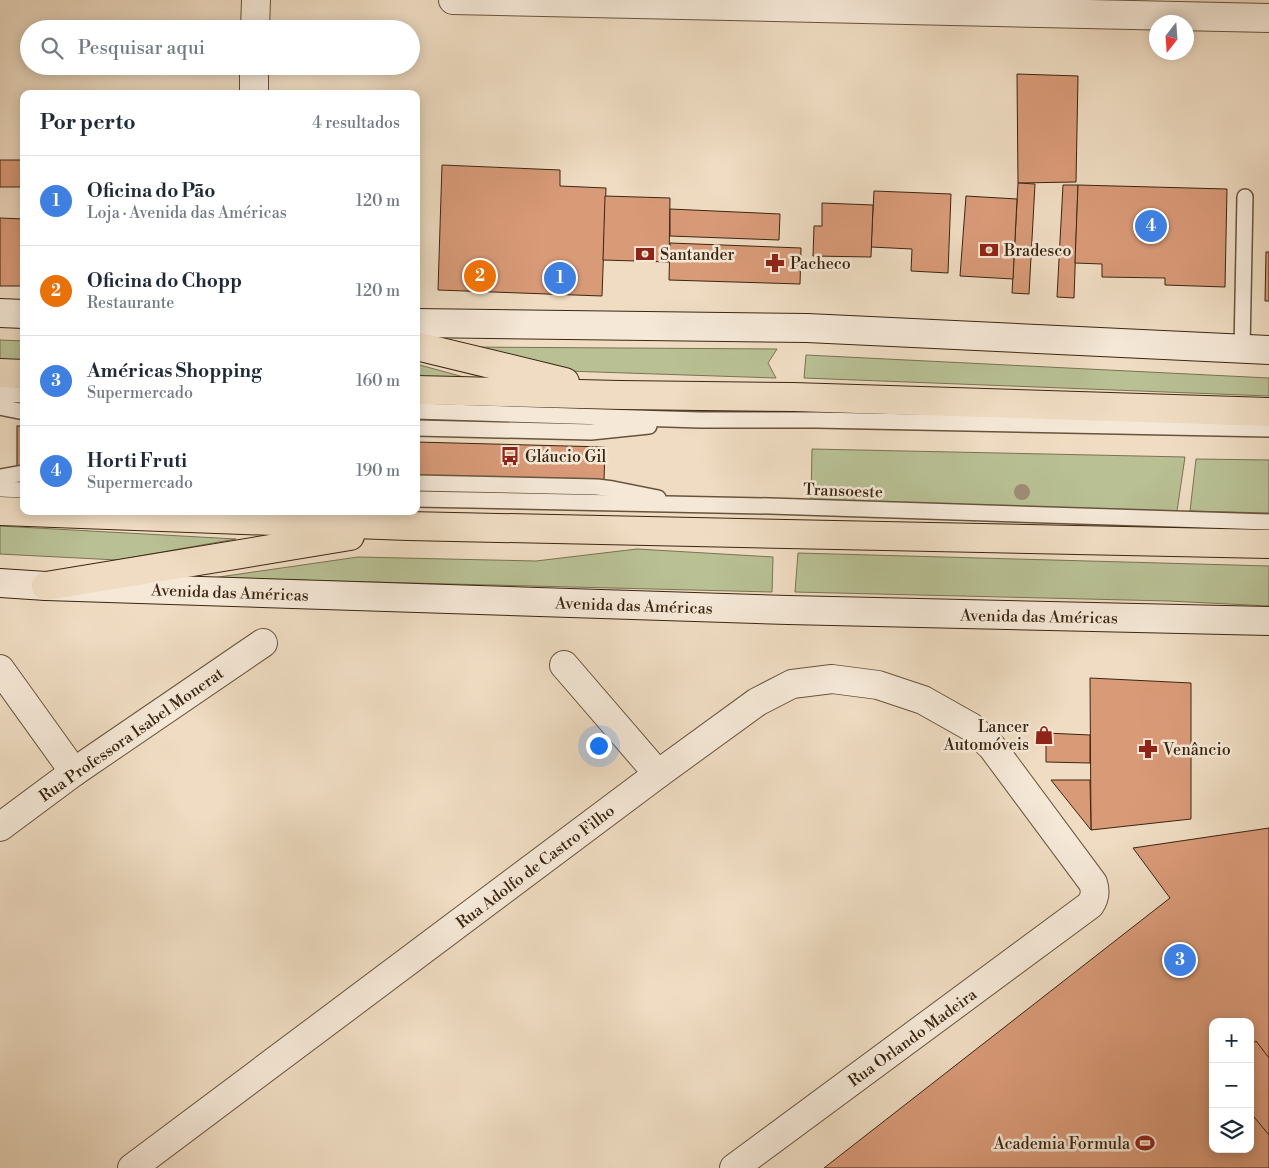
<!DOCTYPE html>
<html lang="pt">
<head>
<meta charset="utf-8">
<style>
	:root { --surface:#fff; --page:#f6f6f7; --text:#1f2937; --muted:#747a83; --line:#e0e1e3; --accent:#ea580c }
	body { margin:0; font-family:"Libre Bodoni",serif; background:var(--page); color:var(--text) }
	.controls { position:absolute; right:15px; bottom:15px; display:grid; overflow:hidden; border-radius:10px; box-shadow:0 2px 12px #0003 }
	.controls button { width:45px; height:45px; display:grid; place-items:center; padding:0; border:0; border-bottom:1px solid var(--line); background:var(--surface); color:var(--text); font:25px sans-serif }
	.compass { position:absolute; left:1149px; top:15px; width:45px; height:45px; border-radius:50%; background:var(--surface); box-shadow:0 2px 12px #0003; rotate:197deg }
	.you { position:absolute; left:598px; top:745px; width:18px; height:18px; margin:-12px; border:4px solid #fff; border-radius:50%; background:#1a73e8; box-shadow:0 0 0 8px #1a73e833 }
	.badge { display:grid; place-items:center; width:32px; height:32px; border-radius:50%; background:var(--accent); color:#fff; font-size:16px; font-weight:700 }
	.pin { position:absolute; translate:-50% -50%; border:2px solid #fff; box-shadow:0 1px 5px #0006 }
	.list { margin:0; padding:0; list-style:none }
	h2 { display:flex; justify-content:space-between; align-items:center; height:65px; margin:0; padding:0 20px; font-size:21px }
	h2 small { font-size:16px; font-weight:400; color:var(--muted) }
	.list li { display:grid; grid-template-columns:32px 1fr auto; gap:15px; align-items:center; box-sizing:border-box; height:90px; padding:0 20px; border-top:1px solid var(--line) }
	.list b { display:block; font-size:19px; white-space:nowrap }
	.list p { margin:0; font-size:16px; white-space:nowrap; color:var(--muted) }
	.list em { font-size:16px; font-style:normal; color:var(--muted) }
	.icon { flex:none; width:28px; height:28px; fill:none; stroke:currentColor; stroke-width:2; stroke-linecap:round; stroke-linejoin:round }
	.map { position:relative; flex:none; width:1269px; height:1168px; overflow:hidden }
	.search { position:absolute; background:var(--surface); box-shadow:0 2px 12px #0003; left:20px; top:20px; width:400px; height:55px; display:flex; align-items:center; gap:12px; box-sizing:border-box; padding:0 18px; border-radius:28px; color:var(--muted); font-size:19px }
	.panel { position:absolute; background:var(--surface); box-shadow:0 2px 12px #0003; left:20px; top:90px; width:400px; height:425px; border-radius:10px }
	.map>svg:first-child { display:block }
	.green { fill:#b8c094; stroke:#7a7352 }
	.building { fill:#d99a78; stroke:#3b2611; fill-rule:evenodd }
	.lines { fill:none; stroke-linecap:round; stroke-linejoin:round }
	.service-casing { stroke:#68543d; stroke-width:18 }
	.minor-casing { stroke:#68543d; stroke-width:30 }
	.secondary-casing { stroke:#3b2611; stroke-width:30 }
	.trunk-casing { stroke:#3b2611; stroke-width:30 }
	.service { stroke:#f5e8d7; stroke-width:15 }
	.minor { stroke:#f5e8d7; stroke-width:28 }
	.secondary { stroke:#f5e8d7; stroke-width:28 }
	.trunk { stroke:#efdcc2; stroke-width:28 }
	.tree { fill:#9d8d73 }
	.labels { text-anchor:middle; stroke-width:5; stroke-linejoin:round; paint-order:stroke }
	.poi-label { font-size:16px; fill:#3b2611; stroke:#f5e8d7; text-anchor:start }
	.street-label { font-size:16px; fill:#3b2611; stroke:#f5e8d7 }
</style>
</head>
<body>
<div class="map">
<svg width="1269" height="1168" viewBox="0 0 1269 1168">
	<rect width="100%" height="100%" fill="#efdcc2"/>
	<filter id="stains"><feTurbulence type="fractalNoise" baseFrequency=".004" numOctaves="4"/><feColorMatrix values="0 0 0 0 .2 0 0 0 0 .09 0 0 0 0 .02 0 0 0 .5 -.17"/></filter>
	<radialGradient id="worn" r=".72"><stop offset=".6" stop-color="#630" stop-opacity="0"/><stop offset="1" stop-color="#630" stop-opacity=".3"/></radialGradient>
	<!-- green -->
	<g class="green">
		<polygon points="0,340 24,341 24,366 0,365"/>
		<polygon points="464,347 777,349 768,363 776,378 566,371"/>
		<polygon points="806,355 1269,378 1269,396 804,378"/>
		<polygon points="416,364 482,382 416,380"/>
		<polygon points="812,449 1185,457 1177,511 811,500"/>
		<polygon points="1196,459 1269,460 1269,513 1190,511"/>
		<polygon points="0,526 236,539 117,560 0,554"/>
		<polygon points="637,549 773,557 772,592 212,578 358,557 536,561"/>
		<polygon points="798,553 1269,566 1269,606 1169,601 795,592"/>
	</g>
	<!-- building -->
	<g class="building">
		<polygon points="1017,74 1078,76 1076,182 1018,183"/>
		<rect x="0" y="160" width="24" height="27"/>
		<polygon points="442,165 560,170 560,186 606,188 602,296 438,290"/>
		<polygon points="1018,183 1035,184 1029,294 1012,293"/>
		<polygon points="1063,185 1078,185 1074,298 1057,297"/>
		<polygon points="1078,185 1227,189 1225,287 1165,285 1165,278 1102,277 1102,264 1075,263"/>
		<polygon points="874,191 951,194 948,273 911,271 912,249 871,247"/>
		<polygon points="605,196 670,198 669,262 603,260"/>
		<polygon points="966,196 1017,199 1013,279 960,276"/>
		<polygon points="822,203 873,205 871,257 813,256 814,226 822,226"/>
		<polygon points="670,209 780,214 779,240 670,236"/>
		<polygon points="0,218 24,219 24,286 0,286"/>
		<polygon points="670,243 801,248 800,284 669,280"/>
		<polygon points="1266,252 1269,252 1269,301 1265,301"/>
		<rect x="17" y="426" width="7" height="41"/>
		<polygon points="416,442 605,447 604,481 416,476"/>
		<polygon points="1090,678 1191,683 1191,819 1091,830"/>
		<polygon points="1046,733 1090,735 1090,763 1046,762"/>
		<polygon points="1051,780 1090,780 1091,830"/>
		<path d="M1269 828V1168H824L1170 898 1133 848ZM1213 1022H1250V1149H1213Z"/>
		<polygon points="1256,1041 1269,1058 1269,1135 1250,1112 1250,1046"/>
	</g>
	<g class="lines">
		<!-- service casing -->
		<g class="service-casing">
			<g id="service">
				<polyline points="1242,349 1245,197"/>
				<polyline points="0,394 24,395"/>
				<polyline points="0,407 24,412"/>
				<polyline points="416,411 700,420 816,420 1269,429"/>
				<polyline points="416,428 591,432 649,426"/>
				<polyline points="0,477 24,473"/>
				<polyline points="416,483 597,487 613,489 658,498"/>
				<polyline points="0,489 24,490"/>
				<polyline points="416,499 770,506 1269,522"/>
			</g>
		</g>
		<!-- minor casing -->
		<g class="minor-casing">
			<g id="minor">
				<polyline points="453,0 1269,18"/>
				<polyline points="255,29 256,0"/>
				<polyline points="254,94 254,66"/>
				<polyline points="564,665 658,774"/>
				<polyline points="0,669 74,772"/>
				<polyline points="0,827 74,772 263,643"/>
				<path d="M132 1168 658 774 757 702 792 684 832 679 878 685 923 700 971 727 992 747 1093 883C1096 892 1095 898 1090 905L734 1168"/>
			</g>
		</g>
		<!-- secondary casing -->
		<g class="secondary-casing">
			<g id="secondary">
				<polyline points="0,313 24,314"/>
				<polyline points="416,323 807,328 1269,350"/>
				<polyline points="0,583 46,586 788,610 1269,621"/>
			</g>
		</g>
		<!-- trunk casing -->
		<g class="trunk-casing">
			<g id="trunk">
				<polyline points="416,346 565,382"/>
				<polyline points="0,373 24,374"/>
				<polyline points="416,390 620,395 793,397 1269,412"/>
				<polyline points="0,511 408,526 1269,544"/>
				<polyline points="46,586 350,536"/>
			</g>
		</g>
		<!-- service -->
		<use href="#service" class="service"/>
		<!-- minor -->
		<use href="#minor" class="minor"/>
		<!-- secondary -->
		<use href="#secondary" class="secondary"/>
		<!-- trunk -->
		<use href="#trunk" class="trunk"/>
	</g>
	<!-- trees -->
	<circle class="tree" cx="1022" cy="492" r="8"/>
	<!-- icons -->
	<defs>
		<g id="bank-bare" transform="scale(1.5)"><path d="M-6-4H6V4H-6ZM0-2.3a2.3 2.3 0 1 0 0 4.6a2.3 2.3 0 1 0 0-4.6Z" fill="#8f2418" stroke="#f5e8d7" stroke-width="2.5" paint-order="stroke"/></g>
		<g id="pharmacy-bare" transform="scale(1.5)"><path d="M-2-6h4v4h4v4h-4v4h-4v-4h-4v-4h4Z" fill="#8f2418" stroke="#f5e8d7" stroke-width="2.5" paint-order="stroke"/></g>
		<g id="bus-bare" transform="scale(1.5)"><path d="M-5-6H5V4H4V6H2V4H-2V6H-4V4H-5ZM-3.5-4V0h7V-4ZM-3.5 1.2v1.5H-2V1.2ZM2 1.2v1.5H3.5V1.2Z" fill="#8f2418" stroke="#f5e8d7" stroke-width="2.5" paint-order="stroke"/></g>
		<g id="shop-bare" transform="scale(1.5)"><path d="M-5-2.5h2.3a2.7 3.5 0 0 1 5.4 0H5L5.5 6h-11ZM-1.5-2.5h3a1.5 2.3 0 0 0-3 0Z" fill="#8f2418" stroke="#f5e8d7" stroke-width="2.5" paint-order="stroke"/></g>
		<g id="stadium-bare" transform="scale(1.5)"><path d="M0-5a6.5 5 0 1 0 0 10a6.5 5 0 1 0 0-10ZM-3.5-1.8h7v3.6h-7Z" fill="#8f2418" stroke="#f5e8d7" stroke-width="2.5" paint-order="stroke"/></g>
	</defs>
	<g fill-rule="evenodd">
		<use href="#bank-bare" x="989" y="250"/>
		<use href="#bank-bare" x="645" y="254"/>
		<use href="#pharmacy-bare" x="775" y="263"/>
		<use href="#bus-bare" x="510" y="456"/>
		<use href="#shop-bare" x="1044" y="735"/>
		<use href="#pharmacy-bare" x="1148" y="749"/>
		<use href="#stadium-bare" x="1145" y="1143"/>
	</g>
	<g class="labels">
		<!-- poi labels -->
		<g class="poi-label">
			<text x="1004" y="256">Bradesco</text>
			<text x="660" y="260">Santander</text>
			<text x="790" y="269">Pacheco</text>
			<text x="525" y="462">Gláucio Gil</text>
			<text x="1029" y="732" text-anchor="end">Lancer<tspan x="1029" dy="18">Automóveis</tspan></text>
			<text x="1163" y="755">Venâncio</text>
			<text x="1130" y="1149" text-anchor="end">Academia Formula</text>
		</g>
		<!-- street labels -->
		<g class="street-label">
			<text transform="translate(843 490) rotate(2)" y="6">Transoeste</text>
			<text transform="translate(230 592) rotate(2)" y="6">Avenida das Américas</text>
			<text transform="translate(634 605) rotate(2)" y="6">Avenida das Américas</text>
			<text transform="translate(1039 616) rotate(1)" y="6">Avenida das Américas</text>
			<text transform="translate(131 734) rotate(-35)" y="6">Rua Professora Isabel Monerat</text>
			<text transform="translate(535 866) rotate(-37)" y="6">Rua Adolfo de Castro Filho</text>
			<text transform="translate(912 1037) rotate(-36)" y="6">Rua Orlando Madeira</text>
		</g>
	</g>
	<rect width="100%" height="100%" filter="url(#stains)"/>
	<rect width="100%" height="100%" fill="url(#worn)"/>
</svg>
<div class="controls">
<button>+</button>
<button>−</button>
<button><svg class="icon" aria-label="layers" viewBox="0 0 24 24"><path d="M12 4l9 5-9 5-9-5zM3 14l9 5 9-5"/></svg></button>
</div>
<svg class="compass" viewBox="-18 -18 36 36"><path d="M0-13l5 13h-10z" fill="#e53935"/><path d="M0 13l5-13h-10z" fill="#747a83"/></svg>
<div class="you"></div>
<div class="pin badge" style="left:560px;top:278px;background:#3f7fe0">1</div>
<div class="pin badge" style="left:480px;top:276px;background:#e8710a">2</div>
<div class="pin badge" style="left:1180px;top:960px;background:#3f7fe0">3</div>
<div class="pin badge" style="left:1151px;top:226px;background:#3f7fe0">4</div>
<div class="search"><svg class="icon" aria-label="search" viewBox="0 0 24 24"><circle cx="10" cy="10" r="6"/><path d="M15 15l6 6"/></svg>Pesquisar aqui</div>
<section class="panel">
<h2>Por perto<small>4 resultados</small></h2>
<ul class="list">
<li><span class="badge" style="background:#3f7fe0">1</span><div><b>Oficina do Pão</b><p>Loja · Avenida das Américas</p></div><em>120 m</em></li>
<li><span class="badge" style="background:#e8710a">2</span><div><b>Oficina do Chopp</b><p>Restaurante</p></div><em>120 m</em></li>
<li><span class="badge" style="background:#3f7fe0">3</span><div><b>Américas Shopping</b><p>Supermercado</p></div><em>160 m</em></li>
<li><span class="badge" style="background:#3f7fe0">4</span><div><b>Horti Fruti</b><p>Supermercado</p></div><em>190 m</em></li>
</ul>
</section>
</div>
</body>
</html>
